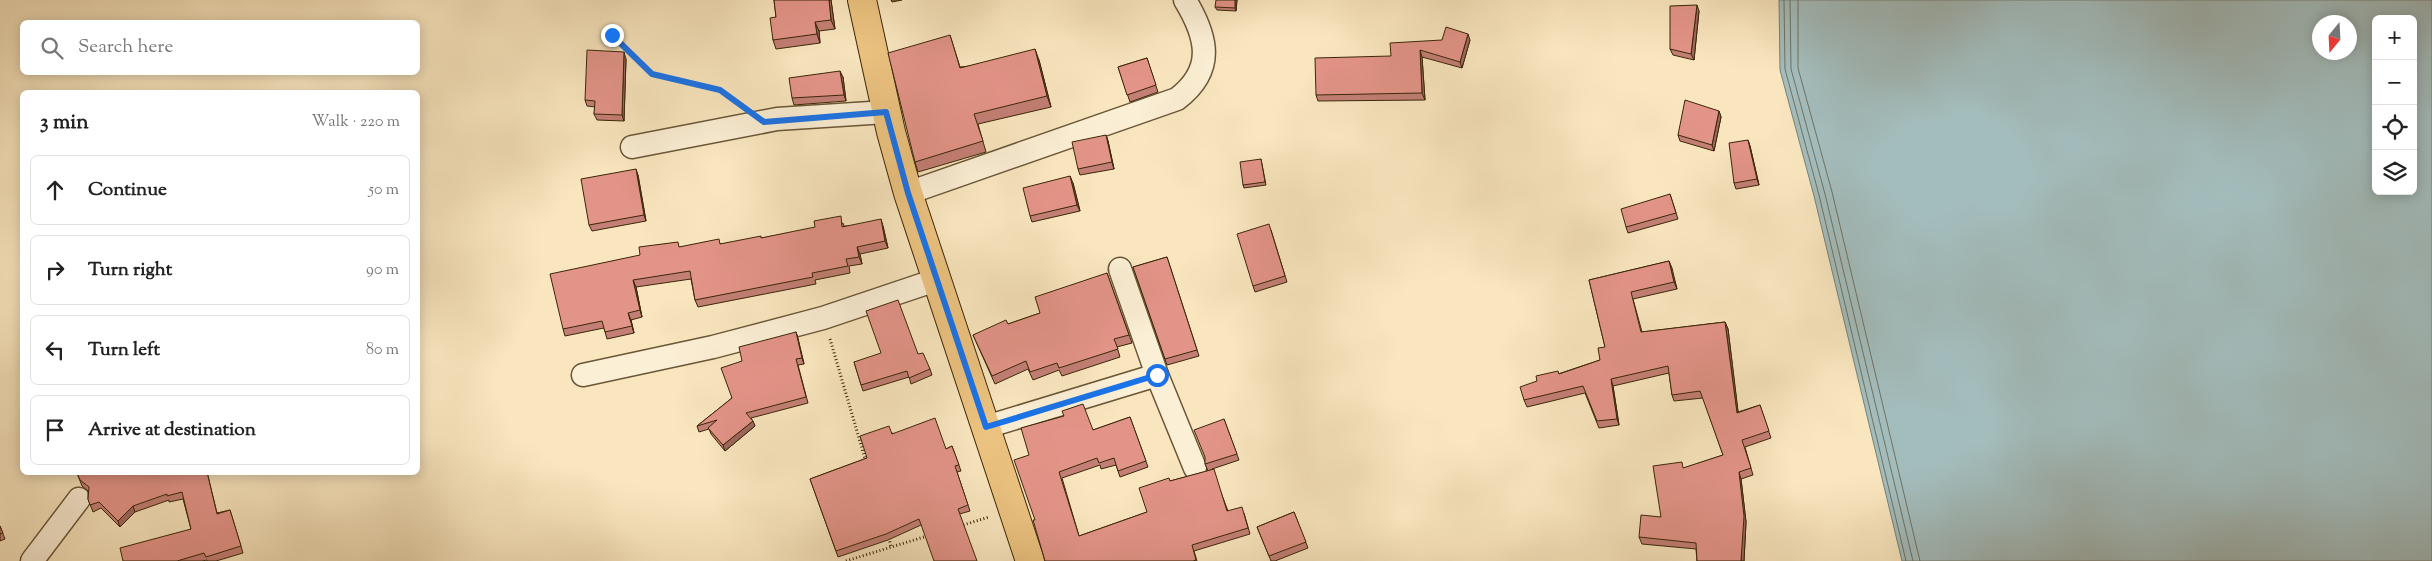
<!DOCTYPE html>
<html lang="en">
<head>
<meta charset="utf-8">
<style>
	:root { --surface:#fff; --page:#f6f6f6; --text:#222; --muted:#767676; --line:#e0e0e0 }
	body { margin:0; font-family:"Sorts Mill Goudy",serif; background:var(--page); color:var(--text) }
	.controls { position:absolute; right:15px; top:15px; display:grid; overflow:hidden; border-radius:8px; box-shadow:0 2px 12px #0003 }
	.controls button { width:45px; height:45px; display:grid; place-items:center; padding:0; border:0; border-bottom:1px solid var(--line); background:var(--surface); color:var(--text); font:25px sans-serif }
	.compass { position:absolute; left:2312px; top:15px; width:45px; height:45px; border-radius:50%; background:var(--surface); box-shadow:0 2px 12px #0003; rotate:198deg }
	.stop { position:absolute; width:15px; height:15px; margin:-11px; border:4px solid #1a73e8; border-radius:50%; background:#fff }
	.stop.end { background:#1a73e8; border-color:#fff; box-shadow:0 1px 5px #0008 }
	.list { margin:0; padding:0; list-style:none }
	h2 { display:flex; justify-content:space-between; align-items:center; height:65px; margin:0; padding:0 20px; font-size:21px }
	h2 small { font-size:16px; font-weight:400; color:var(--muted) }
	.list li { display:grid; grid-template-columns:32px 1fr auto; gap:15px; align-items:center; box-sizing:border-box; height:70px; margin:0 10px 10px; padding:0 10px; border:1px solid var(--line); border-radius:8px }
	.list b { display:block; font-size:19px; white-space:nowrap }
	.list em { font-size:16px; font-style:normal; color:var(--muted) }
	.icon { flex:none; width:28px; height:28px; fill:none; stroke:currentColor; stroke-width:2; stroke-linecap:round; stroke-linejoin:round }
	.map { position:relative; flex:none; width:2432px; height:561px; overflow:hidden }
	.search { position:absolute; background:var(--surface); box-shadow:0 2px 12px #0003; left:20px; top:20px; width:400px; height:55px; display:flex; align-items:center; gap:12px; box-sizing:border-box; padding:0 18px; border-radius:8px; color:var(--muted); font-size:19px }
	.panel { position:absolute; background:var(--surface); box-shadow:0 2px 12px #0003; left:20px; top:90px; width:400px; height:385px; border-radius:8px }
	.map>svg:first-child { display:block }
	.water { fill:#a3bdbd; stroke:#798175; fill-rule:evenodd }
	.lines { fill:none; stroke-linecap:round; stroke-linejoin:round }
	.shore { stroke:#6f7262; stroke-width:1 }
	.minor-casing { stroke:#6a5636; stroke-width:25 }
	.major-casing { stroke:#3b2608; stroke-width:30 }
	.path { stroke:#3b2608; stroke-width:3; stroke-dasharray:1 2.5; stroke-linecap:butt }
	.minor { stroke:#fbefd5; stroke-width:22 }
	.major { stroke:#ecc380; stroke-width:28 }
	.wall { fill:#c37f75; stroke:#3b2608 }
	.shaded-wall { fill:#9f685f; stroke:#3b2608 }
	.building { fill:#e39488; stroke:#3b2608 }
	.route { stroke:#1a73e8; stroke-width:6 }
</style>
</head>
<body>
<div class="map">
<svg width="2432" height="561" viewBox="0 0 2432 561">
	<rect width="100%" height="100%" fill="#f9e6bf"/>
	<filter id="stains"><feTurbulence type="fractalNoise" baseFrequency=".004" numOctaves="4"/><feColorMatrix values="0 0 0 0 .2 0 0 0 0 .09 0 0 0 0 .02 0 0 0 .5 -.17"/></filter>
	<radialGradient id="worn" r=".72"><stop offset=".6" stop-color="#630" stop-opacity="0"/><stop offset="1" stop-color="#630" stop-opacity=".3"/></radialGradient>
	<!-- water -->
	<path class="water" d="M1779 0H2432V561H1902L1814 196 1780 70ZM2376 19H2413V191H2376ZM2320 22H2350V52H2320Z"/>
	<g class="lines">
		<!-- shore -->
		<g class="shore">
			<polyline points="1784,0 1785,69 1819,195 1906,561"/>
			<polyline points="1790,0 1791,69 1825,194 1913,561"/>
			<polyline points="1798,0 1798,68 1832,192 1920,561"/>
		</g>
		<!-- minor casing -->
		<g class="minor-casing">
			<g id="minor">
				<polyline points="632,147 777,119 886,112"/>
				<path d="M908 193 1177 99C1215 70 1208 38 1185 0"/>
				<polyline points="1120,269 1157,375 1195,468"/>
				<polyline points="583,375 713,347 823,318 936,280"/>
				<polyline points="986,427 1157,375"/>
				<polyline points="32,561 79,499"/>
			</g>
		</g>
		<!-- major casing -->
		<g class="major-casing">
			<polyline id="major" points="862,0 891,132 908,193 1030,561"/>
		</g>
		<!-- path -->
		<g class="path">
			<polyline points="612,35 652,74 720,90 737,103"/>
			<polyline points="830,339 866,462"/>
			<polyline points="960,526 989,517"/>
			<polyline points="889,538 891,547"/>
			<polyline points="846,561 927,536"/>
		</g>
		<!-- minor -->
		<use href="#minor" class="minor"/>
		<!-- major -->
		<use href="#major" class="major"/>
	</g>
	<!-- wall -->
	<g class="wall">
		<polygon points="774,0 831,0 835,29 819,31 820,43 776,49 773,40 776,17"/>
		<polygon points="891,0 902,0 892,2"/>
		<polygon points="1237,0 1236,11 1217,10 1215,7"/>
		<polygon points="1699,11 1694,60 1673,55 1670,49"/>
		<polygon points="950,35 960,67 1039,60 1051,107 978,124 986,152 918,172 915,162"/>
		<polygon points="1470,40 1462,68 1422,57 1425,100 1318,101 1316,95 1391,56"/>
		<polygon points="1147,58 1158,92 1130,102 1118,67"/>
		<polygon points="626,59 624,121 597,120 594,114 595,107 587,106 585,100"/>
		<polygon points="843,77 846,101 794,105 792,98"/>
		<polygon points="1719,111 1721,117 1714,151 1680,141 1678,135"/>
		<polygon points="1106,135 1108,141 1114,169 1080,175 1078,169"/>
		<polygon points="1748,140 1750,146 1759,185 1736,189 1734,183"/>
		<polygon points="1261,159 1266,185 1244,188 1243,185"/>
		<polygon points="638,175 646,221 592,231 589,225"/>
		<polygon points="1073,183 1080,211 1032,222 1030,216"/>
		<polygon points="1670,194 1678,219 1628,233 1626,227"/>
		<polygon points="843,223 844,226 883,226 888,248 860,254 862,264 849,266 850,273 815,280 816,284 698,307 695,300 691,279 636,287 642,317 631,320 634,333 607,339 604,328 565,336 563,329 680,247 721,244 762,238"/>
		<polygon points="1271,230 1287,282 1255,292 1253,286"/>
		<polygon points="1167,257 1199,356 1167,365 1133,267"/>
		<polygon points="1669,261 1677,289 1633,299 1642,332 1725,322 1728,329 1738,412 1760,405 1771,438 1745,447 1753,475 1741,479 1746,522 1744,561 1697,561 1696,549 1642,544 1639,537 1661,517 1684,468 1723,455 1703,398 1674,401 1672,395 1669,373 1613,386 1619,425 1599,428 1585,393 1527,407 1524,400 1537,381 1600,360 1605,347 1589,280"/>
		<polygon points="1107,273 1132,343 1117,347 1120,357 1062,376 1059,370 1033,380 1028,369 995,384 973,335 1008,324 1040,313"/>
		<polygon points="796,332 804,364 798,365 808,403 751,418 755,426 725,451 711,434 709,429 699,432 697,426 732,398 742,361"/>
		<polygon points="918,354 930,369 932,375 911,384 909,377 863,391 854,362"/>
		<polygon points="1130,417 1148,467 1120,477 1116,465 1101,469 1100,465 1062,478 1079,536 1147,512 1170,481 1208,471 1205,464 1224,419 1239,460 1212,469 1228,511 1244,513 1250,534 1194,551 1197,561 1045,561 1035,520 1029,455 1093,430"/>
		<polygon points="892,433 946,449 952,446 961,471 957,472 970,511 921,525 888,540 838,557 810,479 867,458"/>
		<polygon points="79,472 207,472 217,513 230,510 243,553 216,561 207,561 207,560 202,561 123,561 191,529 183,499 169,502 169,500 135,512 120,527 101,508 93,512 88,499 88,491 82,486 77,473"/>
		<polygon points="1294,512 1308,548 1275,561 1271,561 1257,527"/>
		<polygon points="0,526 5,539 0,541"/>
	</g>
	<!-- shaded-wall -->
	<g class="shaded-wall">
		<polygon points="829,0 831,0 835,29 831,20"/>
		<polygon points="1235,0 1237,0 1236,11 1235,8"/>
		<polygon points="1697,5 1699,11 1694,60 1691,54"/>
		<polygon points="815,22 819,31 820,43 817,34"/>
		<polygon points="1468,34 1470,40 1462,68 1460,62"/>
		<polygon points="1035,49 1039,60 1051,107 1047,96"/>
		<polygon points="1420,50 1422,57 1425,100 1422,93"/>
		<polygon points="624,52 626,59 624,121 622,115"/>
		<polygon points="840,71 843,77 846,101 844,95"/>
		<polygon points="1719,111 1721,117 1714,151 1712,145"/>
		<polygon points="1106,135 1108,141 1114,169 1112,162"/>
		<polygon points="1748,140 1750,146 1759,185 1757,179"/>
		<polygon points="636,169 638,175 646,221 644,215"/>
		<polygon points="1070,176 1073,183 1080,211 1077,205"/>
		<polygon points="881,219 883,226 888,248 885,241"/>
		<polygon points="857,247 860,254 862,264 859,257"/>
		<polygon points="1669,261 1672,268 1677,289 1674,282"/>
		<polygon points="633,280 636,287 642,317 640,310"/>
		<polygon points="628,313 631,320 634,333 632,326"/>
		<polygon points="1725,322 1728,329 1739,419 1737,413"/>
		<polygon points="796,332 798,338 804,364 802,358"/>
		<polygon points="1611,379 1613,386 1619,425 1617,419"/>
		<polygon points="753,421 755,426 725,451 723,445"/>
		<polygon points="1739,472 1741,479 1746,522 1744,561 1741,561"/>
		<polygon points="133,506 135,512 120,527 118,521"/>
	</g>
	<!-- building -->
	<g class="building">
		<polygon points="774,0 829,0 831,20 815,22 817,34 773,40 770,18 776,17"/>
		<polygon points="1216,0 1235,0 1235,8 1215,7"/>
		<polygon points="1697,5 1691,54 1670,49 1670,6"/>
		<polygon points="1446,27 1468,34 1460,62 1420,50 1422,93 1316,95 1315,58 1391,56 1390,43 1442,40"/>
		<polygon points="950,35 960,68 1035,49 1047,96 974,114 983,141 915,162 888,53"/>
		<polygon points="587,50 624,52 622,115 594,114 595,101 585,100"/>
		<polygon points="1147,58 1156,85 1127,95 1118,67"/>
		<polygon points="840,71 844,95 792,98 789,78"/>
		<polygon points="1685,100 1719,111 1712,145 1678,135"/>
		<polygon points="1106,135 1112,162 1078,169 1072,142"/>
		<polygon points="1748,140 1757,179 1734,183 1729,143"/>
		<polygon points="1261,159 1265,182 1243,185 1240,162"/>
		<polygon points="636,169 644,215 589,225 581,179"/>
		<polygon points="1070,176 1077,205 1030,216 1023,188"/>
		<polygon points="1670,194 1676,213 1626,227 1621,209"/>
		<polygon points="841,216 842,227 881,219 885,241 857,247 859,257 846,259 848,266 812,273 813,277 695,300 690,271 633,280 640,310 628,313 632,326 605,332 602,321 563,329 550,274 640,255 639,247 678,242 679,247 719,239 720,244 761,236 761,238 815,227 814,221"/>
		<polygon points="1269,224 1285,276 1253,286 1237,234"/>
		<polygon points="1167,257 1197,350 1165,359 1133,267"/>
		<polygon points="1669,261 1674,282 1631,292 1641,332 1725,322 1737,413 1760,405 1769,431 1742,440 1751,468 1739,472 1744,516 1741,561 1697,561 1696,543 1639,537 1641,515 1661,517 1653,466 1682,462 1683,468 1723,455 1700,391 1672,395 1668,366 1611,379 1617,419 1597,421 1583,386 1524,400 1520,387 1537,381 1536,376 1558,371 1559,374 1600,360 1598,348 1605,347 1589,280"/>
		<polygon points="1107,273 1129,335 1114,339 1118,349 1059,368 1057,363 1030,372 1026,361 992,376 973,335 1006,320 1008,324 1040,313 1035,297"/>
		<polygon points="898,300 918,354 923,353 930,369 909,378 907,371 861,385 854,362 881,353 866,311"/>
		<polygon points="796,332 802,358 796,359 806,397 746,413 753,421 723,445 708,428 717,420 697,426 732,398 721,368 742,361 739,347"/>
		<polygon points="1083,404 1093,430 1130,417 1146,461 1118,471 1114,458 1099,463 1097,458 1059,472 1079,536 1147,512 1139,488 1169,478 1170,481 1214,469 1227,511 1242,507 1248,528 1192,545 1196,560 1193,561 1045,561 1033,520 1035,520 1014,460 1029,455 1021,428 1064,416 1062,411"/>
		<polygon points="935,418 946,449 952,446 959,465 955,466 968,505 958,509 977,561 934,561 919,519 886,534 836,551 810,479 867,458 860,436 889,426 892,434"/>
		<polygon points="1224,419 1237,454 1205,464 1205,457 1194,430"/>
		<polygon points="79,472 207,472 217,514 230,510 241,546 206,557 204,553 177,561 123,561 120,548 191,529 182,492 167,496 167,494 133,506 118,521 99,502 90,505 88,499 89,487 80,480 77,473"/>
		<polygon points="1294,512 1306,542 1269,556 1257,527"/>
		<polygon points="0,526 3,533 0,534"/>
	</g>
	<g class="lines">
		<!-- route -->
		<polyline class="route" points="612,35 652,74 720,90 764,122 886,112 908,193 986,427 1157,375"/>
	</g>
	<rect width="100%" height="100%" filter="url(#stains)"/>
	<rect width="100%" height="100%" fill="url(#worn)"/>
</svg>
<div class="controls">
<button>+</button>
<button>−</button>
<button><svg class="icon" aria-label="locate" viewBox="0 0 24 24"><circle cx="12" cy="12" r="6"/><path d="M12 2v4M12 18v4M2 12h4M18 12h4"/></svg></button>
<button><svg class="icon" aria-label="layers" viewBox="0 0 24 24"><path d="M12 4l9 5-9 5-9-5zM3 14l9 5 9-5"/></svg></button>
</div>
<svg class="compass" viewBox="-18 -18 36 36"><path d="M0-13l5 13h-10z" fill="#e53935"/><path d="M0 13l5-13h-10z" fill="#767676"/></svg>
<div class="stop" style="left:1157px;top:375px"></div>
<div class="stop end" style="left:612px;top:35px"></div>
<div class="search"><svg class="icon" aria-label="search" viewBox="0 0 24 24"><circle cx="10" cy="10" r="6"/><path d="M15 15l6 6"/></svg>Search here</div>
<section class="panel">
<h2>3 min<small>Walk · 220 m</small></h2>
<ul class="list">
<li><svg class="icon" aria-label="ahead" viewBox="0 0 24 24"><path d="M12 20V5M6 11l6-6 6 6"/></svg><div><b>Continue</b></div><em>50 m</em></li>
<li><svg class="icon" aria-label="right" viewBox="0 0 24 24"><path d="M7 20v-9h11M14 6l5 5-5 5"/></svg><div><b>Turn right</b></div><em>90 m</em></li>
<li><svg class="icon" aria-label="left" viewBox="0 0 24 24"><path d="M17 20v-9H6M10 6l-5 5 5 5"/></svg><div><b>Turn left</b></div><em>80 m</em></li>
<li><svg class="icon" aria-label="arrive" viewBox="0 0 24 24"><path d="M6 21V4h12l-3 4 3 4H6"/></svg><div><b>Arrive at destination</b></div></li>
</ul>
</section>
</div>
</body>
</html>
